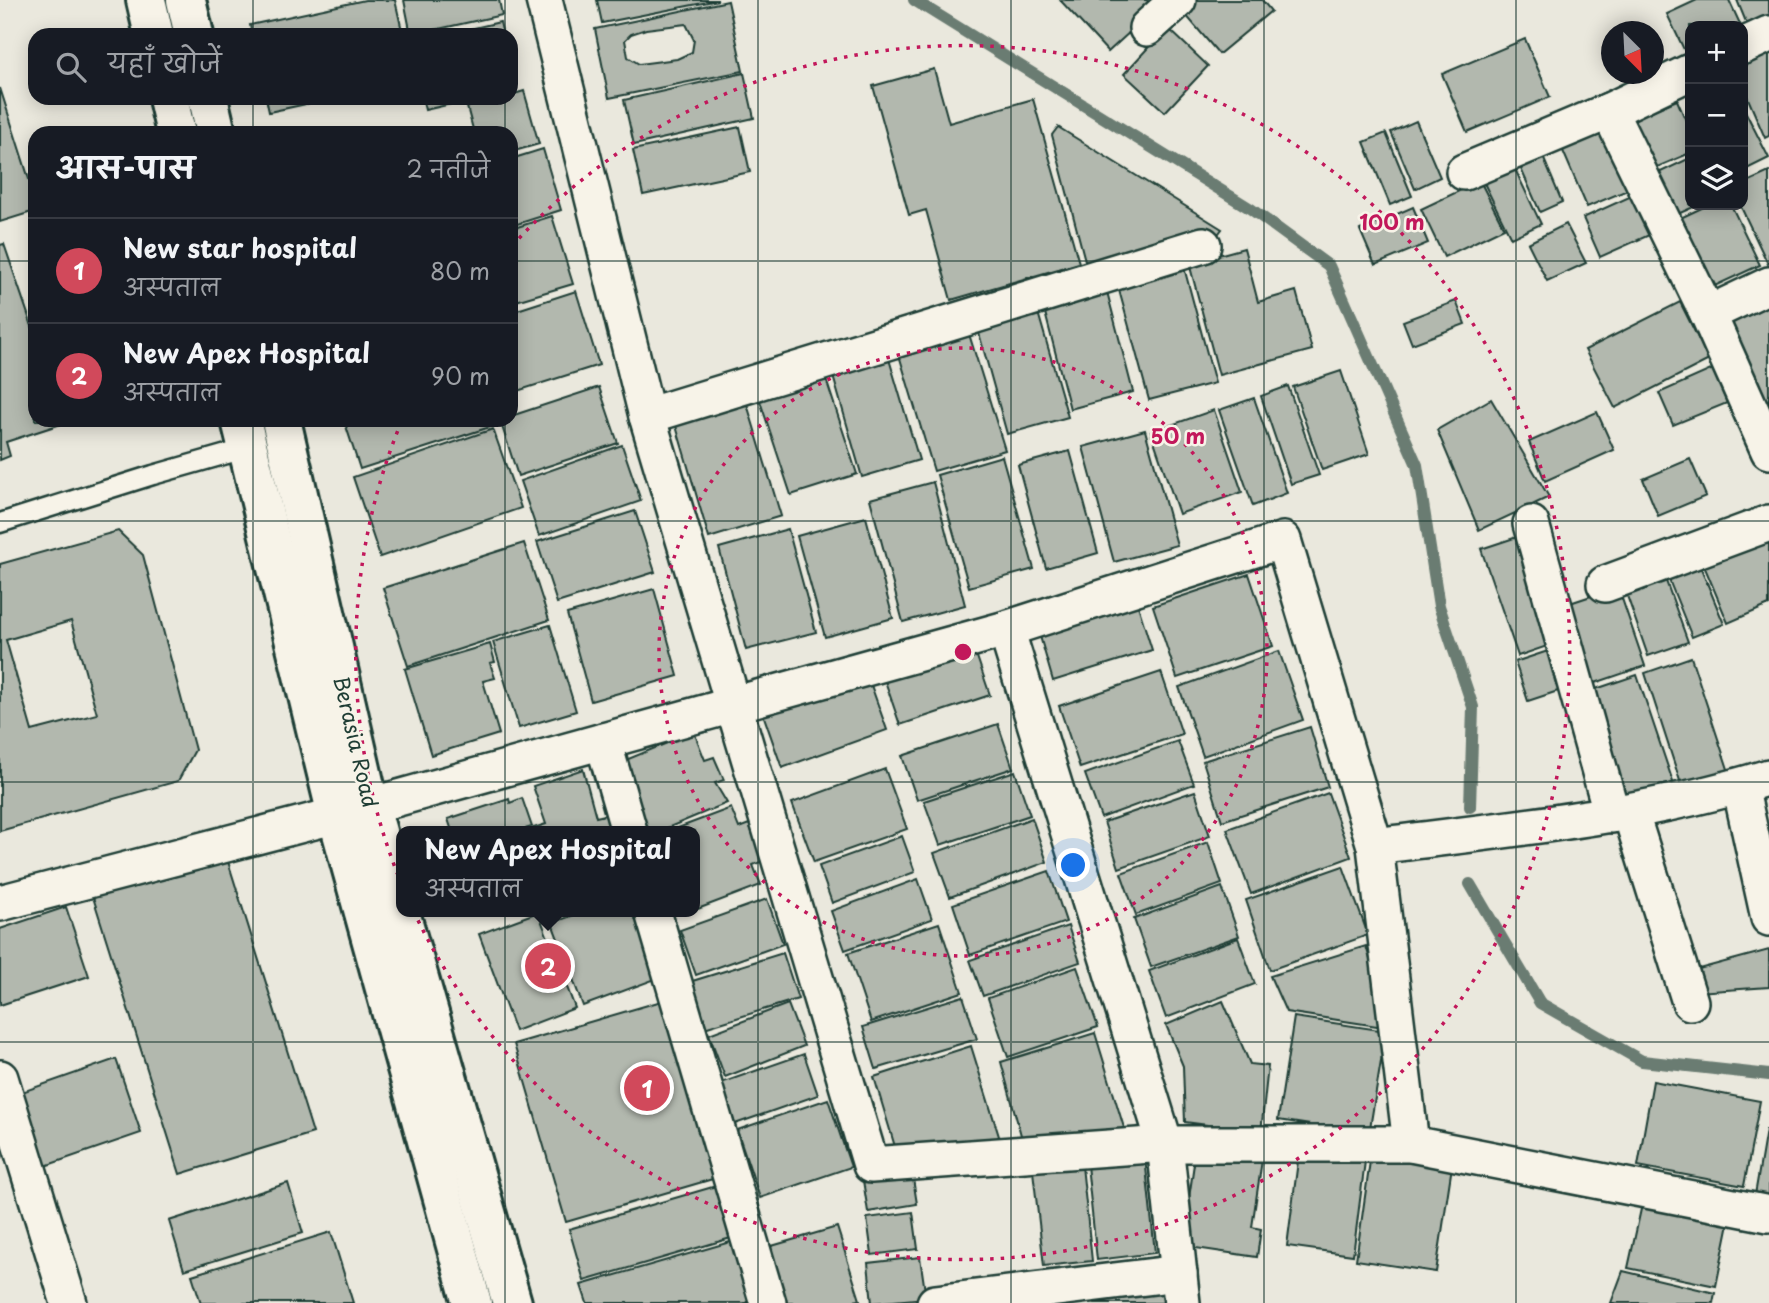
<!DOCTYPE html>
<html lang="hi">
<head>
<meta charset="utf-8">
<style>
	:root { --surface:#171b24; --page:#242831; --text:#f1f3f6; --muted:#9ea1a6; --line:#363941; --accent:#d1495b }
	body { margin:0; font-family:"Playpen Sans","Playpen Sans Deva",sans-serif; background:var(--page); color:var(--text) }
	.controls { position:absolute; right:21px; top:21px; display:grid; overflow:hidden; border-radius:14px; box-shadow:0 4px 18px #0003 }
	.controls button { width:63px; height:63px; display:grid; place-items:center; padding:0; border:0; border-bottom:2px solid var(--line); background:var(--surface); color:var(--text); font:35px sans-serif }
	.compass { position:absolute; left:1601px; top:21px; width:63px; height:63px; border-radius:50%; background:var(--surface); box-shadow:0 4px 18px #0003; rotate:156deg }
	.you { position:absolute; left:1074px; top:866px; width:24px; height:24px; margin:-18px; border:5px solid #fff; border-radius:50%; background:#1a73e8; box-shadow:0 0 0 10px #1a73e833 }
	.badge { display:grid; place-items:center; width:46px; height:46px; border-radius:50%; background:var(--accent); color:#fff; font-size:23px; font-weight:700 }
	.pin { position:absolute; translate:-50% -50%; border:4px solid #fff; box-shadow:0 2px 7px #0006 }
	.popup { position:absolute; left:396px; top:826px; width:304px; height:91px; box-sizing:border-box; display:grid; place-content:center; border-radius:14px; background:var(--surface); filter:drop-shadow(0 2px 5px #0005); font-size:23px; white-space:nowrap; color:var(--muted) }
	.popup b { font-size:26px; color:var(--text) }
	.popup::after { content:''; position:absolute; left:50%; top:100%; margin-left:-14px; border:14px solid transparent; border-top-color:var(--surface) }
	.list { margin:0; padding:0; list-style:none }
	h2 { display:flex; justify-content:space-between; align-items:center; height:91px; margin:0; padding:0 28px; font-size:30px }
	h2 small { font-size:23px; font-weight:400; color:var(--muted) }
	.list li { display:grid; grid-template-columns:46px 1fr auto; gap:21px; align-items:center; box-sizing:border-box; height:105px; padding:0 28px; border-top:2px solid var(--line) }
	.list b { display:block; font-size:26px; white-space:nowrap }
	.list p { margin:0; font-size:23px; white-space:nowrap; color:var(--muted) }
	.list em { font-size:23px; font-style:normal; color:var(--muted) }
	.icon { flex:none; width:38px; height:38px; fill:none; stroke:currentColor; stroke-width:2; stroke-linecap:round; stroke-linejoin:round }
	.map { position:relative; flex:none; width:1769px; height:1303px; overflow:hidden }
	.search { position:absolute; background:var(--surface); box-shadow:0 4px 18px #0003; left:28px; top:28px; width:490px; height:77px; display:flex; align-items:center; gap:18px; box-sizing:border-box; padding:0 24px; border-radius:21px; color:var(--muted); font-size:26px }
	.panel { position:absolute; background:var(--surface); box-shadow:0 4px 18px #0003; left:28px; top:126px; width:490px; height:301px; border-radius:21px }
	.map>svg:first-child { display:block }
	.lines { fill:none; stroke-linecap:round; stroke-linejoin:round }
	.stream { stroke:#6a7c72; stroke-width:12 }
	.building { fill:#b2b8ae; stroke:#1f3d34; stroke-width:2; fill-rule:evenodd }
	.service-casing { stroke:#1f3d34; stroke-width:23 }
	.minor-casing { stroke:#1f3d34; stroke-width:40 }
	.primary-casing { stroke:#1f3d34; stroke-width:44 }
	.service { stroke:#f7f3e8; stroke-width:18 }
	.minor { stroke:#f7f3e8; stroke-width:35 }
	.primary { stroke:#f7f3e8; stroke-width:38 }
	.grid { fill:none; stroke:#1f3d34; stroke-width:2; stroke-opacity:0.55 }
	.ring { fill:none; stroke:#c2185b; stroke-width:3.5; stroke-dasharray:3.5 7 }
	.labels { text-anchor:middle; stroke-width:5; stroke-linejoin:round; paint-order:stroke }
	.street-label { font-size:21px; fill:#1f3d34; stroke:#f7f3e8 }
	.centre { fill:#c2185b; stroke:#f7f3e8; stroke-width:3.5 }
	.ring-label { font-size:21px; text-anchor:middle; font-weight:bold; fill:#c2185b; stroke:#f7f3e8; stroke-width:5; stroke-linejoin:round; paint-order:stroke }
</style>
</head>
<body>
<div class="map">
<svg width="1769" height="1303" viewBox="0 0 1769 1303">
	<rect width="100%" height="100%" fill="#eae8dd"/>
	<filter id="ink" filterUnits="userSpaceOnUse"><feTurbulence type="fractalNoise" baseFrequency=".0143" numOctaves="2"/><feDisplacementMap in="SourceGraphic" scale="14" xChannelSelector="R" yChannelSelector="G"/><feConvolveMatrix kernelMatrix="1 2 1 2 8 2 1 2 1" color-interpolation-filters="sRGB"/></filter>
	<g filter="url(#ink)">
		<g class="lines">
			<!-- stream -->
			<g class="stream">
				<polyline points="914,0 1251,209 1329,266 1417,465 1439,606 1473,707 1470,807"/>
				<polyline points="1470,884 1540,1003 1642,1061 1769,1075"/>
			</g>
		</g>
		<!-- building -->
		<g class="building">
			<polygon points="365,0 395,0 403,35 252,35 250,25"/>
			<polygon points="404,0 499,0 502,15 411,35"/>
			<polygon points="597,0 718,0 602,23"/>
			<polygon points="1060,0 1147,0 1155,9 1108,52"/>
			<polygon points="1188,0 1262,0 1271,11 1219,54 1179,7"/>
			<polygon points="1697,0 1729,0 1741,26 1690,26 1690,57 1688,58 1667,14"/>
			<polygon points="1737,0 1769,0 1769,19 1748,27"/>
			<path d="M728 1 743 71 609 98 595 29ZM686 24 694 40 692 52 677 59 639 64 628 57 625 40 631 34 646 29Z"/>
			<polygon points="500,22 503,35 444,35"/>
			<polygon points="1167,27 1208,66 1165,112 1124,74"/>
			<polygon points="1525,39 1550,97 1467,132 1442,74"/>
			<polygon points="1769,41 1769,136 1765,138 1743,87 1743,53"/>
			<polygon points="934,69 949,123 1033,99 1079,263 951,300 926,210 909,215 873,86"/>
			<polygon points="744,73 754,118 634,145 624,100"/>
			<polygon points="0,88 35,198 35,211 0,222"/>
			<polygon points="524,91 539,144 511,152 511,133 474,133 467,107 499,98 511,98 511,95"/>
			<polygon points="266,98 334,98 269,112"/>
			<polygon points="422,98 477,98 425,110"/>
			<polygon points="1677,100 1690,130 1690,153 1648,171 1626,122"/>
			<polygon points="1743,107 1769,158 1743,171"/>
			<polygon points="1416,121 1440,177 1415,189 1391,132"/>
			<polygon points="1602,125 1630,189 1587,207 1560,144"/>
			<polygon points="740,127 750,172 643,195 633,150"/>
			<polygon points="1058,127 1222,229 1216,237 1088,272 1052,135"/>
			<polygon points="1386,133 1412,196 1390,205 1364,142"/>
			<polygon points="543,149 561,210 511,226 511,159"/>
			<polygon points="1541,152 1562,202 1540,212 1518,162"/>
			<polygon points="1690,158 1690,205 1698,205 1669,218 1650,177"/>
			<polygon points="1514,167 1541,224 1511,238 1483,181"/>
			<polygon points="1769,172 1769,263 1768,264 1740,205 1743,205 1743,184"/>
			<polygon points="1480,181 1504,228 1444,257 1421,209"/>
			<polygon points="1638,193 1656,232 1600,257 1583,218"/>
			<polygon points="1708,205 1731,205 1760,265 1706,290 1674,221"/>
			<polygon points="1413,207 1428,243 1375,265 1360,230"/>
			<polygon points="552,216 573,284 516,301 511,284 511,229"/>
			<polygon points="1566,224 1586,263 1547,281 1528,243"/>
			<polygon points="4,244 35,335 35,420 63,420 64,423 6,442 10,456 0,460 0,245"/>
			<polygon points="1244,248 1258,302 1296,291 1312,350 1219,375 1189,263"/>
			<polygon points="1182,260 1215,383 1149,400 1116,279"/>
			<polygon points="1105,284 1133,392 1070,409 1042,301"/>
			<polygon points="576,291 599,365 511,393 511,312"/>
			<polygon points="1456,301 1465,324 1412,344 1403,321"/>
			<polygon points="1680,302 1709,360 1615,408 1585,350"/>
			<polygon points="1769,305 1769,411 1727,325"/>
			<polygon points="1037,309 1068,417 1007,434 977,326"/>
			<polygon points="969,334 1005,450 934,471 899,355"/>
			<polygon points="889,359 919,460 862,477 833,376"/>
			<polygon points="822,367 857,474 791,495 756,389"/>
			<polygon points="1713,369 1727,403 1673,425 1659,393"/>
			<polygon points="1341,371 1369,454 1322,470 1293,387"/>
			<polygon points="1288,386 1319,475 1291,484 1261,396"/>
			<polygon points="599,387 618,443 518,476 500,420 511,420 511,416"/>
			<polygon points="1254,398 1287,493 1253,506 1219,410"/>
			<polygon points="1491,399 1549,497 1479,530 1437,430"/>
			<polygon points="747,404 781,516 709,538 676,426"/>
			<polygon points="1214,410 1242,492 1179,514 1151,432"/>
			<polygon points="1597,412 1614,450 1545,481 1529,442"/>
			<polygon points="344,420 488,420 490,427 360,469"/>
			<polygon points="493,429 521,508 380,557 353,477"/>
			<polygon points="1145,430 1177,545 1114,562 1083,447"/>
			<polygon points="622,445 641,501 539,536 520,481"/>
			<polygon points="1070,451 1098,553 1046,568 1018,465"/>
			<polygon points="1002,456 1034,569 969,587 937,475"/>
			<polygon points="1690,459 1706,496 1658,516 1643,479"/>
			<polygon points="933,482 965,605 903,622 870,499"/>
			<polygon points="635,511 655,572 557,603 537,542"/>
			<polygon points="866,517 893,618 825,637 797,536"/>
			<polygon points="1769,528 1769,605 1728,623 1700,556"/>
			<polygon points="788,529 816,632 746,650 719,548"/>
			<path d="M118 531 143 555 195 750 178 781 0 831V564ZM71 621 97 714 32 731 6 640Z"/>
			<polygon points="1523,535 1559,642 1518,656 1481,549"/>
			<polygon points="524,543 549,620 408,666 383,588"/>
			<polygon points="1696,556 1724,624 1692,637 1665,570"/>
			<polygon points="1662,570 1688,642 1648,656 1623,584"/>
			<polygon points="1249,574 1273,646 1177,678 1153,606"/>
			<polygon points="1618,587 1645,666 1592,684 1564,605"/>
			<polygon points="654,589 678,676 591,701 567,614"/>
			<polygon points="1135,596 1152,650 1053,681 1037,626"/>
			<polygon points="550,625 576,711 519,728 493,642"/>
			<polygon points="490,644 495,662 490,663 495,678 483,681 499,734 431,755 405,669"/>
			<polygon points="1560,647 1573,686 1528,701 1515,662"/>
			<polygon points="974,648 990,695 900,725 884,678"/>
			<polygon points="1279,651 1303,720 1203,756 1179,687"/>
			<polygon points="1691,657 1729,772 1682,787 1645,673"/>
			<polygon points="1161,672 1182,734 1080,768 1059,706"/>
			<polygon points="867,674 887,730 782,768 762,711"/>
			<polygon points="1637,675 1675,788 1628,804 1590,691"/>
			<polygon points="998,724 1013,768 917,800 902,756"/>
			<polygon points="1310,727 1328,787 1222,821 1203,761"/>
			<polygon points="694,732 705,760 714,757 724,780 715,783 727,803 660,831 643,831 616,764"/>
			<polygon points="1178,741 1194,784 1101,818 1085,774"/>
			<polygon points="583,769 596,817 605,815 610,831 535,831 534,828 546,824 533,786"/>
			<polygon points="885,769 907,829 814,862 792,803"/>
			<polygon points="1015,771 1030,815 940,845 924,801"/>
			<polygon points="1195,791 1210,836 1119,868 1104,822"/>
			<polygon points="1328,793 1351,857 1251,894 1227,829"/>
			<polygon points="522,798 532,827 525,829 526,831 452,831 448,819 509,799 510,803"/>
			<polygon points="731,808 739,828 749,824 763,861 753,865 761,885 695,910 695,831 670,831"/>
			<polygon points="1032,818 1047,862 950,897 934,853"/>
			<polygon points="902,836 915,872 832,903 819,866"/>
			<polygon points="1208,842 1222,884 1136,915 1121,873"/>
			<polygon points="225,852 313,1133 180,1174 92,894"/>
			<polygon points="1343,866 1368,935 1270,970 1246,900"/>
			<polygon points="1049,871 1066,922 970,955 953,904"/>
			<polygon points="918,879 932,919 845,950 831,911"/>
			<polygon points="1222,887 1239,936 1151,967 1134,919"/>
			<polygon points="767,899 783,944 696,975 680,930"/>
			<polygon points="66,907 89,976 0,1005 0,929"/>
			<polygon points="538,912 575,1008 515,1031 479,934"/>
			<polygon points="582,912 637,912 661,977 583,1006 552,923"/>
			<polygon points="939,923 962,992 871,1022 848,953"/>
			<polygon points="1068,926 1080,962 983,996 970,960"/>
			<polygon points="1238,938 1255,984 1166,1018 1149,971"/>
			<polygon points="1366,946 1390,1028 1286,1012 1270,976"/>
			<polygon points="1769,950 1769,987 1697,992 1695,970"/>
			<polygon points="783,953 798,999 701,1029 686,983"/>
			<polygon points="1077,967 1098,1027 1008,1057 988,998"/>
			<polygon points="963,996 977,1039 876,1069 863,1027"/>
			<polygon points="665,1000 716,1178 566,1222 514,1044"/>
			<polygon points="1223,1001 1250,1064 1268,1066 1261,1132 1185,1122 1183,1066 1166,1025"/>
			<polygon points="788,1004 804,1046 725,1077 709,1034"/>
			<polygon points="1294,1017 1386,1031 1369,1134 1278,1120"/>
			<polygon points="1095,1033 1125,1131 1022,1139 1001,1062"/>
			<polygon points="971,1046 1002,1146 899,1160 874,1077"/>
			<polygon points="804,1054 818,1095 735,1124 721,1083"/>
			<polygon points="116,1059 141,1133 45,1166 19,1093"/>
			<polygon points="1653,1081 1760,1101 1744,1186 1638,1166"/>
			<polygon points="828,1099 851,1167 760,1198 737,1130"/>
			<polygon points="1766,1130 1769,1130 1769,1198 1755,1195"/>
			<polygon points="1196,1150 1262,1160 1252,1227 1261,1229 1257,1257 1182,1246"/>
			<polygon points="1299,1153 1365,1161 1353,1255 1287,1246"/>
			<polygon points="1371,1154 1452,1166 1436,1272 1356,1260"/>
			<polygon points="1145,1158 1155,1253 1097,1260 1087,1165"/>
			<polygon points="911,1166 917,1204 868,1212 862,1174"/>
			<polygon points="1082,1166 1092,1261 1044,1266 1033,1171"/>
			<polygon points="288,1183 303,1233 184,1270 169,1221"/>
			<polygon points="716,1186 731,1238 584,1281 569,1229"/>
			<polygon points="1643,1200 1730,1218 1716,1286 1628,1268"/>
			<polygon points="913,1212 918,1249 872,1255 867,1218"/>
			<polygon points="837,1227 860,1300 840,1303 776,1303 758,1250"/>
			<polygon points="331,1232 353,1303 201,1303 192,1275"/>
			<polygon points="737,1240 754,1303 587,1303 581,1285"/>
			<polygon points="920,1257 926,1298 872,1303 868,1263"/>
			<polygon points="1623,1271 1715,1293 1713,1303 1611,1303"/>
			<polygon points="1169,1284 1171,1303 1095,1303 1093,1292"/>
		</g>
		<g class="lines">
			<!-- service casing -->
			<g class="service-casing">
				<polyline id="service" points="0,523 153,475 248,448"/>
			</g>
			<!-- minor casing -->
			<g class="minor-casing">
				<g id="minor">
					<polyline points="544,0 647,416 871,1165 1165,1144 1411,1144 1769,1214"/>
					<polyline points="1147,28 1178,0"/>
					<polyline points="1743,46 1769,34"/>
					<polyline points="1609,111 1708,314 1769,451"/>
					<polyline points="1464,172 1609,111 1690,72"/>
					<polyline points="1708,314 1769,285"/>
					<polyline points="647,416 1203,245"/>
					<polyline points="1531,524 1612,815"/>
					<polyline points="1605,584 1769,523"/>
					<polyline points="1006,629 1165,1144 1182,1303"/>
					<polyline points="603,741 629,831"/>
					<polyline points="1740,786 1769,918"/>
					<polyline points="1630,811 1690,1002"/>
					<path d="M1375 846C1507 829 1641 817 1769 777"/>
					<polyline points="0,903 337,815 1006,629 1283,540 1375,846 1411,1144"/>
					<polyline points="653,912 768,1303"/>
					<polyline points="0,1078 69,1303"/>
					<polyline points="935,1303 1179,1273"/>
				</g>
			</g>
			<!-- primary casing -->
			<g class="primary-casing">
				<g id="primary">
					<polyline points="146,0 154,35"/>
					<polyline points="186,0 194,35"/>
					<polyline points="168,98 176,133"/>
					<polyline points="208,98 216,133"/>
					<polyline points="241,420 337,815 472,1303"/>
					<polyline points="281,420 369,804 512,1303"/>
				</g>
			</g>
			<!-- service -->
			<use href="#service" class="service"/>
			<!-- minor -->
			<use href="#minor" class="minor"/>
			<!-- primary -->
			<use href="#primary" class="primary"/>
		</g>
	</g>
	<!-- grid -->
	<path class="grid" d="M253 0V35M505 0V35M758 0V1303M1011 0V1303M1264 0V1303M1516 0V1303M253 98V133M505 98V133M0 261H35M511 261H1769M253 420V1303M505 420V1303M0 521H1769M0 782H1769M0 1042H1769"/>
	<!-- distance rings -->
	<g class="ring">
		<circle cx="963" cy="652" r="304"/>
		<path d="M512 246A607 607 0 1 1 400 425"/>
	</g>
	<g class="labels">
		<!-- street labels -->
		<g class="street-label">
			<text transform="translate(355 742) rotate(77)" y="7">Berasia Road</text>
		</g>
	</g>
	<circle cx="963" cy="652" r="10" class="centre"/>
	<g class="ring-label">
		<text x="1392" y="230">100 m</text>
		<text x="1178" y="444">50 m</text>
	</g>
</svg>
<div class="controls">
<button>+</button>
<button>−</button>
<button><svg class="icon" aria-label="layers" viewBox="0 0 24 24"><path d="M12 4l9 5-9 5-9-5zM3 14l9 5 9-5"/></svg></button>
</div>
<svg class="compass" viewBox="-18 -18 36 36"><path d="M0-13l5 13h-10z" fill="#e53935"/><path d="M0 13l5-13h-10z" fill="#9ea1a6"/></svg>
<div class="you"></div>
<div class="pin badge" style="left:647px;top:1088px">1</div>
<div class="pin badge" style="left:548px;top:966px">2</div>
<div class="popup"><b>New Apex Hospital</b>अस्पताल</div>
<div class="search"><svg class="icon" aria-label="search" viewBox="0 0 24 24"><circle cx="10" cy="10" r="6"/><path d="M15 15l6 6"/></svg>यहाँ खोजें</div>
<section class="panel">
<h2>आस-पास<small>2 नतीजे</small></h2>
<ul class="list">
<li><span class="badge">1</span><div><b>New star hospital</b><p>अस्पताल</p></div><em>80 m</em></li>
<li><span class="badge">2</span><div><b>New Apex Hospital</b><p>अस्पताल</p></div><em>90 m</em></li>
</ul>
</section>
</div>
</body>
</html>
